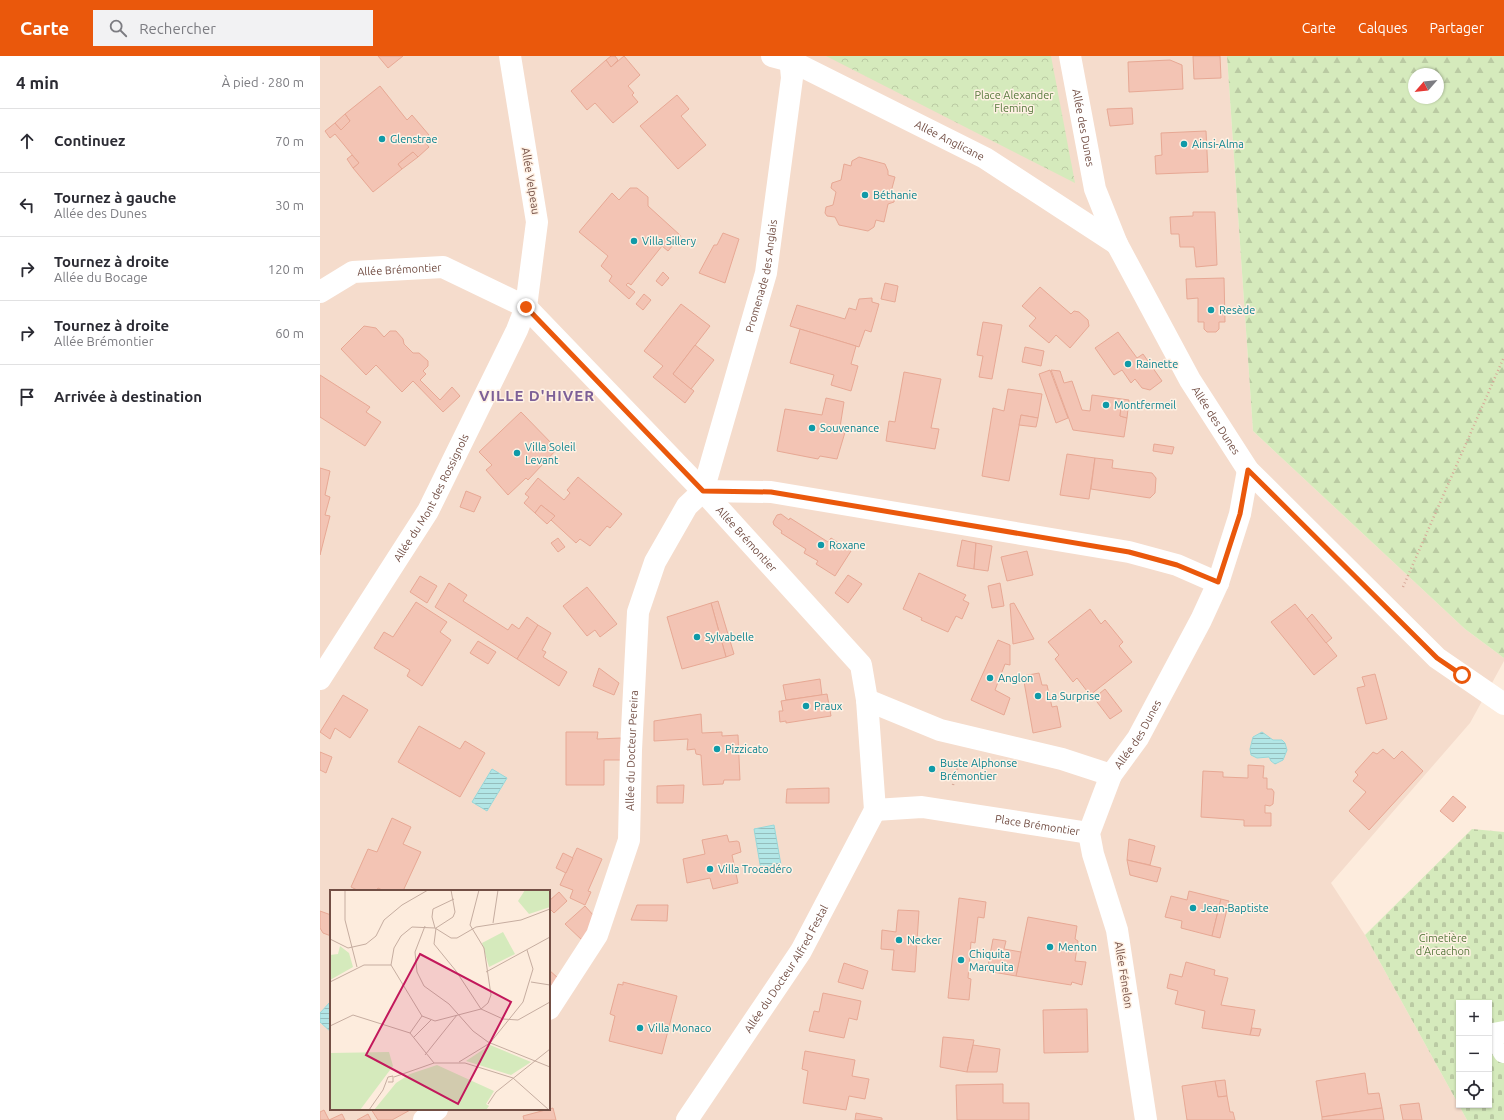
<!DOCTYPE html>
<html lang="fr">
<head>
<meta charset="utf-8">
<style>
	:root { --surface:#fff; --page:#f2f2f3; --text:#2b2b33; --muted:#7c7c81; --line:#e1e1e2; --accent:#ea580c }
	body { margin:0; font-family:Ubuntu,sans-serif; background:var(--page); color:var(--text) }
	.controls { position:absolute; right:12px; bottom:12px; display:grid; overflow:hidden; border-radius:0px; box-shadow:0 1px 3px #0004 }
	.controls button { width:36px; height:36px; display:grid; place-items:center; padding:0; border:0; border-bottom:1px solid var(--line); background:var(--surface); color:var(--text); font:20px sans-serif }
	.compass { position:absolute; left:1088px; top:12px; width:36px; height:36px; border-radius:50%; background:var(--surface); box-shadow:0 1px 3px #0004; rotate:242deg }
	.stop { position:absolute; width:12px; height:12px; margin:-9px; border:3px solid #ea580c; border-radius:50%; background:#fff }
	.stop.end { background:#ea580c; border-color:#fff; box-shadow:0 1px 4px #0008 }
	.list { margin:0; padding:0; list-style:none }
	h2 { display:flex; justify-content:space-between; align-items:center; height:52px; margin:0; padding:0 16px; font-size:17px }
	h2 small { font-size:13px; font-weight:400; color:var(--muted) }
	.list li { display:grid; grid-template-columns:26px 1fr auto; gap:12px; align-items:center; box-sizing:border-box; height:64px; padding:0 16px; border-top:1px solid var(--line) }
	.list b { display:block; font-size:15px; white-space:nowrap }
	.list p { margin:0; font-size:13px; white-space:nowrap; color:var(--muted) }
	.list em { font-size:13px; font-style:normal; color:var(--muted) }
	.icon { flex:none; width:22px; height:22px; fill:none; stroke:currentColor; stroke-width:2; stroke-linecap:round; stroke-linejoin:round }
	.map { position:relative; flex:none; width:1184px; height:1064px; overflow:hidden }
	header { display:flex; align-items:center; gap:24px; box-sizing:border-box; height:56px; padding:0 20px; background:var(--accent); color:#fff }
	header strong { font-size:19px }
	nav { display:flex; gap:22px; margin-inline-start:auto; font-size:14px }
	.search { width:280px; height:36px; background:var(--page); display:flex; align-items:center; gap:10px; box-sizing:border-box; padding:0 14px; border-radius:0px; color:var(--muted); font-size:15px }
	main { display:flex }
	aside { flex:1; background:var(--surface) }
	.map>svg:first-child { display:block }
	.residential { fill:#f5dccc; fill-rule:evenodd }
	.forest { fill:url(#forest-firs); fill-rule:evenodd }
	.cemetery { fill:url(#cemetery-stones); fill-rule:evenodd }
	.park { fill:url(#park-crowns) }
	.water { fill:url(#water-rules); stroke:#98d8d9 }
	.building { fill:#f3c4b4; stroke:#e7a894 }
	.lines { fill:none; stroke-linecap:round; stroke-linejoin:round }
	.path { stroke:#d7a898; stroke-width:2.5; stroke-dasharray:1 3; stroke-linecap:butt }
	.minor { stroke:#fff; stroke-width:22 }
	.route { stroke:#ea580c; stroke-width:5 }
	.culture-dot { fill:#0f9aa8; stroke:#fff1e4; stroke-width:1.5 }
	.labels { text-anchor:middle; stroke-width:3; stroke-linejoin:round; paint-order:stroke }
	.park-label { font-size:11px; fill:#57793d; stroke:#fff1e4 }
	.street-label { font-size:11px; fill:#734f45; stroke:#fff1e4 }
	.culture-label { font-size:11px; fill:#0d838f; stroke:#fff1e4; text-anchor:start }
	.district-label { font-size:15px; font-weight:bold; letter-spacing:1px; fill:#7d6097; stroke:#fff1e4 }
	.inset-road { fill:none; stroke:#c6ada0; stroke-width:1 }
	.view { fill:#c2185b; fill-opacity:0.15; stroke:#c2185b; stroke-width:2 }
	.inset-edge { fill:none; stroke:#734f45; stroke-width:2 }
</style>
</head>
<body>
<header>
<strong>Carte</strong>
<div class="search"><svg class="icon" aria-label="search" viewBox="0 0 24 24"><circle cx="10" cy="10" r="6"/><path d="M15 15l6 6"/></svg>Rechercher</div>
<nav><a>Carte</a><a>Calques</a><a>Partager</a></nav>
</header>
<main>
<aside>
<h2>4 min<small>À pied · 280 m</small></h2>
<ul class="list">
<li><svg class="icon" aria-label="ahead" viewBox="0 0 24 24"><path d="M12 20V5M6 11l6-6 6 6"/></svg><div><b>Continuez</b></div><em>70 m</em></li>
<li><svg class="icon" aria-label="left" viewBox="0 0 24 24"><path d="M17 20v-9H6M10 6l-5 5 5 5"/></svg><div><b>Tournez à gauche</b><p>Allée des Dunes</p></div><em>30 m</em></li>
<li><svg class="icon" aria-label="right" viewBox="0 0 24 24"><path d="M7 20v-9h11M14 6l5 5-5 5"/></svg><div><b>Tournez à droite</b><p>Allée du Bocage</p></div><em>120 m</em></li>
<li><svg class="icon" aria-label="right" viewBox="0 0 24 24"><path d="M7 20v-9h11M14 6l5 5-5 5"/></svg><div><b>Tournez à droite</b><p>Allée Brémontier</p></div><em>60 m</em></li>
<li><svg class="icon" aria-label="arrive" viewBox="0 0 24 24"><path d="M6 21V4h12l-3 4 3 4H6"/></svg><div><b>Arrivée à destination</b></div></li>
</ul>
</aside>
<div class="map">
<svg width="1184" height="1064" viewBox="0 0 1184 1064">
	<defs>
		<pattern id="forest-firs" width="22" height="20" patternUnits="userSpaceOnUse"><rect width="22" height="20" fill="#d5eabc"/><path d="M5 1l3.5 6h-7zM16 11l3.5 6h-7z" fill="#bacaa3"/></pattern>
		<pattern id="cemetery-stones" width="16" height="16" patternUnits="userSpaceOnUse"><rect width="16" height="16" fill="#d5eabc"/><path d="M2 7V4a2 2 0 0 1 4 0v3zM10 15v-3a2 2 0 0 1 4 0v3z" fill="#bacaa3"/></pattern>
		<pattern id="park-crowns" width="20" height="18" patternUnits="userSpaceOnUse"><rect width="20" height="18" fill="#d5eabc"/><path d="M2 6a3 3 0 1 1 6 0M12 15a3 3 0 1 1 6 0" fill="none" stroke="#bacaa3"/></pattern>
		<pattern id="water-rules" width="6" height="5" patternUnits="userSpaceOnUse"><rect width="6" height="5" fill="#b2e6e6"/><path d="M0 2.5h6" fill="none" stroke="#95bdbc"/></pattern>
	</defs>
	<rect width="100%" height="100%" fill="#fdecdd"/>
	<!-- residential -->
	<path class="residential" d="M0 0H907L933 375 1145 573 1184 602V605L1150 667 1011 827 1045 879 1147 1064H0ZM11 835H229V1053H11Z"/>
	<!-- forest -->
	<path class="forest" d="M907 0H1184V602L1145 573 933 375ZM1094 18H1118V42H1094Z"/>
	<!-- cemetery -->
	<path class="cemetery" d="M1152 773 1184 776V1064H1147L1045 879ZM1139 947H1169V1049H1139Z"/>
	<!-- park -->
	<polygon class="park" points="506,0 731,0 755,127"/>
	<!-- water -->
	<g class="water">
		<polygon points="942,676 953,684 962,684 965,687 967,694 963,704 955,708 951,705 949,701 937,702 931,699 930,693 933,681"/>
		<polygon points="172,713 187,722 167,755 152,746"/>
		<polygon points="454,769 461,809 441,814 434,773"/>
		<polygon points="11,945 11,976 0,966 0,957"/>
	</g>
	<!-- building -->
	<g class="building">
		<polygon points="58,0 83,0 68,12"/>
		<polygon points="291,0 295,0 298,4 291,11 286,4"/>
		<polygon points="304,0 320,19 308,30 314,37 312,39 318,46 293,67 275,47 267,54 251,35 286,4 291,11"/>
		<polygon points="873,0 900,0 901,22 874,23"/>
		<polygon points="850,4 862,9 863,33 809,36 808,6"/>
		<polygon points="60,30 87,64 92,59 109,79 103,84 109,91 98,101 93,96 78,108 82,113 53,136 33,112 39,107 15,78 10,82 5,75 15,67 21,74 30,65 25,58"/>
		<polygon points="357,39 369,53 361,60 386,89 358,113 320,70"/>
		<polygon points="812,52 813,68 790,70 787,53"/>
		<polygon points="25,58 30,65 21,74 15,67"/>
		<polygon points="886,75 888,116 836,118 835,100 842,99 841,77"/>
		<polygon points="93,96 98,101 82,113 78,108"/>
		<polygon points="32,99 39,107 33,112 27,103"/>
		<polygon points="539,101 565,108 568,115 568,119 575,121 571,136 573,137 575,141 574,146 568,148 564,166 556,164 554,171 548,175 519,169 515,161 507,160 505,157 506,151 513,149 516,136 511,132 512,127 521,124 524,108 531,110 532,105"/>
		<polygon points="310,132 317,132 328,141 328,150 361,180 348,195 342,190 311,229 308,227 306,229 315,236 309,243 289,225 292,220 281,210 288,200 259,176 292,137 299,144"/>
		<polygon points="873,156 895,156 897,209 876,211 874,191 860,191 859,178 851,178 850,161 873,160"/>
		<polygon points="403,177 419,183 405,227 379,217 394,189 397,189"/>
		<polygon points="343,216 349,222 342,230 336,225"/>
		<polygon points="904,222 905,266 899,266 899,273 896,276 887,276 884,273 884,266 878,266 878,242 867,243 866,223"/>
		<polygon points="565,227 578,230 575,246 561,243"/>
		<polygon points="720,231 751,258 754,255 759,256 768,264 769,270 750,292 736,279 729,287 709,270 716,262 702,250"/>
		<polygon points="324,238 331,244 323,254 316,248"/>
		<polygon points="552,242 552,246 559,248 551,276 545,274 539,291 470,270 477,249 525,263 529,252 536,254 539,243"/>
		<polygon points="361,248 390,270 353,318 374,335 365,347 333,321 343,310 324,295"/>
		<polygon points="663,266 682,269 672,323 659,321 663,300 657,299"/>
		<polygon points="44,270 56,272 64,281 70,275 76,275 83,283 84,288 93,297 99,297 108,305 108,310 103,315 106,318 100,324 120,344 132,331 140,340 123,356 93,325 82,336 56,309 46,319 21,293"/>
		<polygon points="480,273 536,290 531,308 538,310 531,335 511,329 514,319 470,307"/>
		<polygon points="798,276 817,302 823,298 842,325 830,334 822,332 815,323 811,327 802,314 794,319 775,292"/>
		<polygon points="375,289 394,304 371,333 353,318"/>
		<polygon points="705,291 724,295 721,310 702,306"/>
		<polygon points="730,314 748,362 736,367 719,318"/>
		<polygon points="731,314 740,315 744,327 752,325 762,354 770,355 772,339 802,343 800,360 807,362 804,381 753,374"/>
		<polygon points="584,316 621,323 611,372 619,373 615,393 566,385 569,365 575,366"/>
		<polygon points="0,319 50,351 46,356 61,366 45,390 0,361"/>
		<polygon points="688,333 722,338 718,362 701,359 689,425 662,420 673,352 684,355"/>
		<polygon points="506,342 524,346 520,371 526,373 517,403 500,400 498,403 457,395 465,353 502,359"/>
		<polygon points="802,343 809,344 807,362 800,360"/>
		<polygon points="201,356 237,393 208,424 206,422 188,439 166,414 172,409 159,396"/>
		<polygon points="701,359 718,362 716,371 699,369"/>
		<polygon points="834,388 854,391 852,398 833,395"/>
		<polygon points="747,398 775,402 769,443 740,439"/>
		<polygon points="775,402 793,404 792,412 832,417 836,422 835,437 830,442 771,433"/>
		<polygon points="0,412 10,415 5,439 10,441 5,459 10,460 0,499"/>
		<polygon points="258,421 302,458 290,472 287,470 270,490 260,483 256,487 231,464 235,460 221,449 215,457 204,447 209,441 205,438 218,422 244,444 250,437 247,434"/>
		<polygon points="146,435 161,441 154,456 140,451"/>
		<polygon points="221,449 235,460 227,468 215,457"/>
		<polygon points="461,458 469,464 470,462 508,486 511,482 531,495 515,520 496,508 498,505 484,497 486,493 461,477 462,475 454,469 453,466 457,459"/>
		<polygon points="238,482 245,491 238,496 231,487"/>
		<polygon points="642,484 656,487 654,513 637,510"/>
		<polygon points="656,487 672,490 668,515 654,513"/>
		<polygon points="707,495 713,519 687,525 681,501"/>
		<polygon points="599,517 646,539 643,544 649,547 642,563 636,560 628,576 601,564 602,562 583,553"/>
		<polygon points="528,519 542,528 528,547 515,537"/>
		<polygon points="100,520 117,530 107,547 90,536"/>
		<polygon points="129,527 147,539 143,545 188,574 192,568 199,573 207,561 218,569 197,603 115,551"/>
		<polygon points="680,527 684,550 672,552 668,530"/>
		<polygon points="267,531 297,568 280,581 275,574 267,580 243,550"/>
		<polygon points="398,545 414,598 406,601 391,547"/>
		<polygon points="96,546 127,566 120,576 131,584 102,630 87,620 90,614 54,592 64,576 73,581"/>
		<polygon points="391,547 406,601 362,613 347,561"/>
		<polygon points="694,547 714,583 693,588 690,548"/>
		<polygon points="975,548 1017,600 994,619 951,566"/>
		<polygon points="770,553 781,568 785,564 803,586 799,590 812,606 770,639 757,622 753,626 735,603 739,599 728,586"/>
		<polygon points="992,558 1012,582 1006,587 987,563"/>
		<polygon points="218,569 231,577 222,594 226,596 223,601 247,616 239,630 197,603"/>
		<polygon points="678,584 690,589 690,609 685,608 675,634 690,642 684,659 651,644"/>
		<polygon points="158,585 176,596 168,608 150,597"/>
		<polygon points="279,612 299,627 294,639 273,630"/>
		<polygon points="719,617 722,629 727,629 732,651 737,650 741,671 713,677 703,620"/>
		<polygon points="1055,618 1067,663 1046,668 1037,632 1045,630 1042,621"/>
		<polygon points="500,623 502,639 466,644 463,629"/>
		<polygon points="785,633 802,655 790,663 774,642"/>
		<polygon points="507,638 511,660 466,667 466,665 460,666 459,655 463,655 461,645"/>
		<polygon points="23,639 48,654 30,682 15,672 10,683 0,676"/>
		<polygon points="381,658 382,677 402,676 402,680 418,679 420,724 404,724 403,728 383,729 381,699 376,698 375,693 367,694 368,683 334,685 334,665"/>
		<polygon points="99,670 140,693 145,685 165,697 140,741 78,706"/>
		<polygon points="246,676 278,676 277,683 301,682 302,704 284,704 284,729 246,729"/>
		<polygon points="1063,693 1074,703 1082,695 1103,715 1049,774 1029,755 1046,736 1033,725 1038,719 1035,716 1053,696 1057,698"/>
		<polygon points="0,696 12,701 6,717 0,714"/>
		<polygon points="928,709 944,710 943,722 947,722 947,733 952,733 954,736 953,748 950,750 945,749 945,757 951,757 951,770 924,770 924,764 881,761 883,715 903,716 903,721 928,722"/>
		<polygon points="364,729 363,747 337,747 337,730"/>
		<polygon points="509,732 509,747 466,747 467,733"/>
		<polygon points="1133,740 1146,751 1133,766 1120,755"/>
		<polygon points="72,762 91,771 83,788 101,796 83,835 64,835 58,832 56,835 39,835 31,831 48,793 57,796"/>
		<polygon points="407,779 409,786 417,785 419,786 421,796 412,799 418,827 393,833 390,822 367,827 363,803 385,798 382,784"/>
		<polygon points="809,783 835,790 830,809 807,804"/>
		<polygon points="257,792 282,803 268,835 271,836 265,849 250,842 253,834 240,829"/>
		<polygon points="243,797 253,802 246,817 236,812"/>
		<polygon points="807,804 841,812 837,826 810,819"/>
		<polygon points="869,835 901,843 892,880 861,872 862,865 845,861 851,840 867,844"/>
		<polygon points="239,836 247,845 234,857 229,852 229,845"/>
		<polygon points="639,842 666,846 664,862 658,861 655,887 651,886 648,922 651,923 649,944 628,942"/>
		<polygon points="901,843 909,845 900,882 892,880"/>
		<polygon points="317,849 348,849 347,865 311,864"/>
		<polygon points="265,850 274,860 263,885 245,868"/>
		<polygon points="578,854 599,855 595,916 572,914 574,894 561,893 562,874 576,876"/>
		<polygon points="0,855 11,859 11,880 3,877 0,872"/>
		<polygon points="708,861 757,870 755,883 758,885 755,905 766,906 762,929 752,926 751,929 696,920"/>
		<polygon points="673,883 686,885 684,893 701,896 696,920 667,915"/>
		<polygon points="866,906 895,914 894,919 908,922 901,949 935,954 930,979 882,972 885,955 855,948 858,935 847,932 850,918 862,921"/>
		<polygon points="524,907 548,915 543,933 518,926"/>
		<polygon points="229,914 238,922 229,932"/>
		<polygon points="303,926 357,940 342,998 289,985 295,960 290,958 298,928 303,929"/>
		<polygon points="503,937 541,945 537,964 529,962 524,982 489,975 494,955 499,956"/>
		<polygon points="767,953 768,996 724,997 723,954"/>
		<polygon points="932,972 941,973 939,980 930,979"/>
		<polygon points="623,981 654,984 647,1016 620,1011"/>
		<polygon points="653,989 680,993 677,1016 647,1016"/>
		<polygon points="485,995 535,1004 532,1020 549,1023 545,1043 529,1040 526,1054 483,1047 488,1015 482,1013"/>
		<polygon points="1045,1017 1048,1038 1059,1037 1062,1052 1002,1061 996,1025"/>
		<polygon points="905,1024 907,1040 898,1041 895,1025"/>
		<polygon points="895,1025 898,1041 907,1040 910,1056 913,1056 915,1064 867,1064 862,1030"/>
		<polygon points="683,1028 683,1047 709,1047 709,1064 637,1064 636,1029"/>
		<polygon points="1099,1047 1102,1064 1083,1064 1080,1049"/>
		<polygon points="233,1052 236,1064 204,1064 203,1060"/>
		<polygon points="1062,1052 1064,1064 1002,1064 1002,1061"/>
		<polygon points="51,1053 92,1053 72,1064 58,1064"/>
		<polygon points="4,1054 9,1064 22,1058 25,1064 0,1064 0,1056"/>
		<polygon points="536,1057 562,1062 562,1064 535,1064"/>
		<polygon points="48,1058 51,1064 37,1064"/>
	</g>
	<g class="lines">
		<!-- path -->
		<g class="path">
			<polyline points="1083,531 1184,301"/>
			<polyline points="633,729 639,705"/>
		</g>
		<!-- minor -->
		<g class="minor">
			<path id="s1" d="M452 0 471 5 665 102 797 188"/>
			<path id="s2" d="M750 0 775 133 797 188 870 324 928 414 1117 602 1184 648"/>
			<path id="s3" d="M0 236 33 216 123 211 206 251 383 435 541 609 547 644 555 754"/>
			<polyline points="383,435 451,436 809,496 857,509 898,527"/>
			<path id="s4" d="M0 623 108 455 197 274 206 251 217 166 190 0"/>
			<polyline points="547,644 620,674 742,703 791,719"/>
			<path id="s5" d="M555 754 602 751 769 777"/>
			<path id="s6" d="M229 953 277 879 309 784 311 694 318 556 335 506 367 450 383 435 446 217 472 22 470 0"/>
			<polyline points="1184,976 1173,978 1184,996"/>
			<polyline points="104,1064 117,1053"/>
			<path id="s7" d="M367 1064 481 895 555 754"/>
			<path id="s8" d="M826 1064 797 874 773 798 769 777 791 719 818 682 881 564 898 527 920 458 928 414"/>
		</g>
	</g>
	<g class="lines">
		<!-- route -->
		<polyline class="route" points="206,251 383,435 451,436 809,496 857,509 898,526 920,458 928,414 1117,602 1142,619"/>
	</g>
	<!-- markers -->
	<g class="culture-dot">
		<circle cx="62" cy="83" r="4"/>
		<circle cx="864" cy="88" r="4"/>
		<circle cx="545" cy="139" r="4"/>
		<circle cx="314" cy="185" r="4"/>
		<circle cx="891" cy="254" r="4"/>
		<circle cx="808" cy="308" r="4"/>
		<circle cx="786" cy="349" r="4"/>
		<circle cx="492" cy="372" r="4"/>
		<circle cx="197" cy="397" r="4"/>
		<circle cx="501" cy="489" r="4"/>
		<circle cx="377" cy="581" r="4"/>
		<circle cx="670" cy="622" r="4"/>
		<circle cx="718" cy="640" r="4"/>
		<circle cx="486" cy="650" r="4"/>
		<circle cx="397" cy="693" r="4"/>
		<circle cx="612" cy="713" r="4"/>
		<circle cx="390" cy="813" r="4"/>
		<circle cx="873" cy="852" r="4"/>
		<circle cx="579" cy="884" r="4"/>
		<circle cx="730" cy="891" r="4"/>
		<circle cx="641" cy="904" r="4"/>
		<circle cx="320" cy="972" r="4"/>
	</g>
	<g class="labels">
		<!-- park labels -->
		<g class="park-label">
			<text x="694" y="43">Place Alexander<tspan x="694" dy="13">Fleming</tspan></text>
			<text x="1123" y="886">Cimetière<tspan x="1123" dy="13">d’Arcachon</tspan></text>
		</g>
		<!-- street labels -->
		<g class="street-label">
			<text dy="4" stroke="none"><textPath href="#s2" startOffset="73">Allée des Dunes</textPath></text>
			<text dy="4" stroke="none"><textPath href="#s1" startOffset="197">Allée Anglicane</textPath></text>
			<text transform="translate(211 125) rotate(81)" y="4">Allée Velpeau</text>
			<text dy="4" stroke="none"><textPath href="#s3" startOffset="85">Allée Brémontier</textPath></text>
			<text dy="4" stroke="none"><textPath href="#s6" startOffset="779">Promenade des Anglais</textPath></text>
			<text dy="4" stroke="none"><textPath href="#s2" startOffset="397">Allée des Dunes</textPath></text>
			<text dy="4" stroke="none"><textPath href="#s4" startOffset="213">Allée du Mont des Rossignols</textPath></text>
			<text dy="4" stroke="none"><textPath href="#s3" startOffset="541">Allée Brémontier</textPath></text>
			<text dy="4" stroke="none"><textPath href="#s8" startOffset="404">Allée des Dunes</textPath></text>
			<text dy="4" stroke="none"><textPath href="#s6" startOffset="278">Allée du Docteur Pereira</textPath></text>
			<text dy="4" stroke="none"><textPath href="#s5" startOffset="164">Place Brémontier</textPath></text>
			<text dy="4" stroke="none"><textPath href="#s7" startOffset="181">Allée du Docteur Alfred Festal</textPath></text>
			<text transform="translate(804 919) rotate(81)" y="4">Allée Fénelon</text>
		</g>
		<!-- culture labels -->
		<g class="culture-label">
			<text x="70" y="87">Glenstrae</text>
			<text x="872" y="92">Ainsi-Alma</text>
			<text x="553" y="143">Béthanie</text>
			<text x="322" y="189">Villa Sillery</text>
			<text x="899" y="258">Resède</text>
			<text x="816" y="312">Rainette</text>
			<text x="794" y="353">Montfermeil</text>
			<text x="500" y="376">Souvenance</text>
			<text x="205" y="395">Villa Soleil<tspan x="205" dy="13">Levant</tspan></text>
			<text x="509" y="493">Roxane</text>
			<text x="385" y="585">Sylvabelle</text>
			<text x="678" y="626">Anglon</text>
			<text x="726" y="644">La Surprise</text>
			<text x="494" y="654">Praux</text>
			<text x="405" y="697">Pizzicato</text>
			<text x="620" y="711">Buste Alphonse<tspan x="620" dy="13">Brémontier</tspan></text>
			<text x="398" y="817">Villa Trocadéro</text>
			<text x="881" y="856">Jean-Baptiste</text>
			<text x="587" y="888">Necker</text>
			<text x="738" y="895">Menton</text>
			<text x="649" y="902">Chiquita<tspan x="649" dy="13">Marquita</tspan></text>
			<text x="328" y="976">Villa Monaco</text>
		</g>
		<!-- district labels -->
		<g class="district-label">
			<text x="217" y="345">VILLE D'HIVER</text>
		</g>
	</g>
	<!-- overview -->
	<g transform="translate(10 834)">
		<rect width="220" height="220" fill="#fdecdd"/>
		<path d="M195 0H220V17L199 24 188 11ZM107 175 164 201 156 214 159 216 156 220H44L66 193 80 184Z" fill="#d5eabc"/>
		<path d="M59 162 63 176 30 220H0V163Z" fill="#d5eabc"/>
		<path d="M160 155 201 172 181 185 136 171Z" fill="#d5eabc"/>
		<path d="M173 42 185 64 159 77 152 53ZM10 56 19 63 23 77 0 90V65L8 64Z" fill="#d5eabc"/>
		<path class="inset-road" d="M15 0V30L27 77M121 0 125 22 123 27 106 38 104 54 126 81 151 119 173 129 188 130 220 112M163 33 168 0M95 36 85 62 87 82 94 96 119 114 143 141 158 152 220 177M105 38 102 27 103 19 124 9M0 49 18 58 36 54 46 46 54 30 72 15 98 0M61 75 64 58 71 46 82 37 105 38 121 48H127L146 37 191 30 220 19M61 75 92 126M156 82 220 47M0 92 34 75H61M201 92 220 95M92 126 105 131 151 119 158 113 161 105 154 58 140 35 149 0M0 136 23 125 80 143M80 143 104 173M80 143 92 126M84 147 101 130M95 165 127 125M129 172 160 153 193 112 203 79 197 60M64 187 104 173H135L183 188 219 220M158 214 166 202 220 159M39 220 53 200 58 187 63 186V192H58"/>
		<path class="view" d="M90 64 181 112 128 214 36 165Z"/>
		<rect width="220" height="220" class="inset-edge"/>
	</g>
</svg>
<div class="controls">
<button>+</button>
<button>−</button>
<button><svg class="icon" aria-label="locate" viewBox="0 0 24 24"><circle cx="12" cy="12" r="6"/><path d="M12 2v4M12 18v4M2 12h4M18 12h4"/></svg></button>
</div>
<svg class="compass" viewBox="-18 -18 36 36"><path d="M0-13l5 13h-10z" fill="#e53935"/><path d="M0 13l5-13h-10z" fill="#7c7c81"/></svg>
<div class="stop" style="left:1142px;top:619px"></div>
<div class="stop end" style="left:206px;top:251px"></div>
</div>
</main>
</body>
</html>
